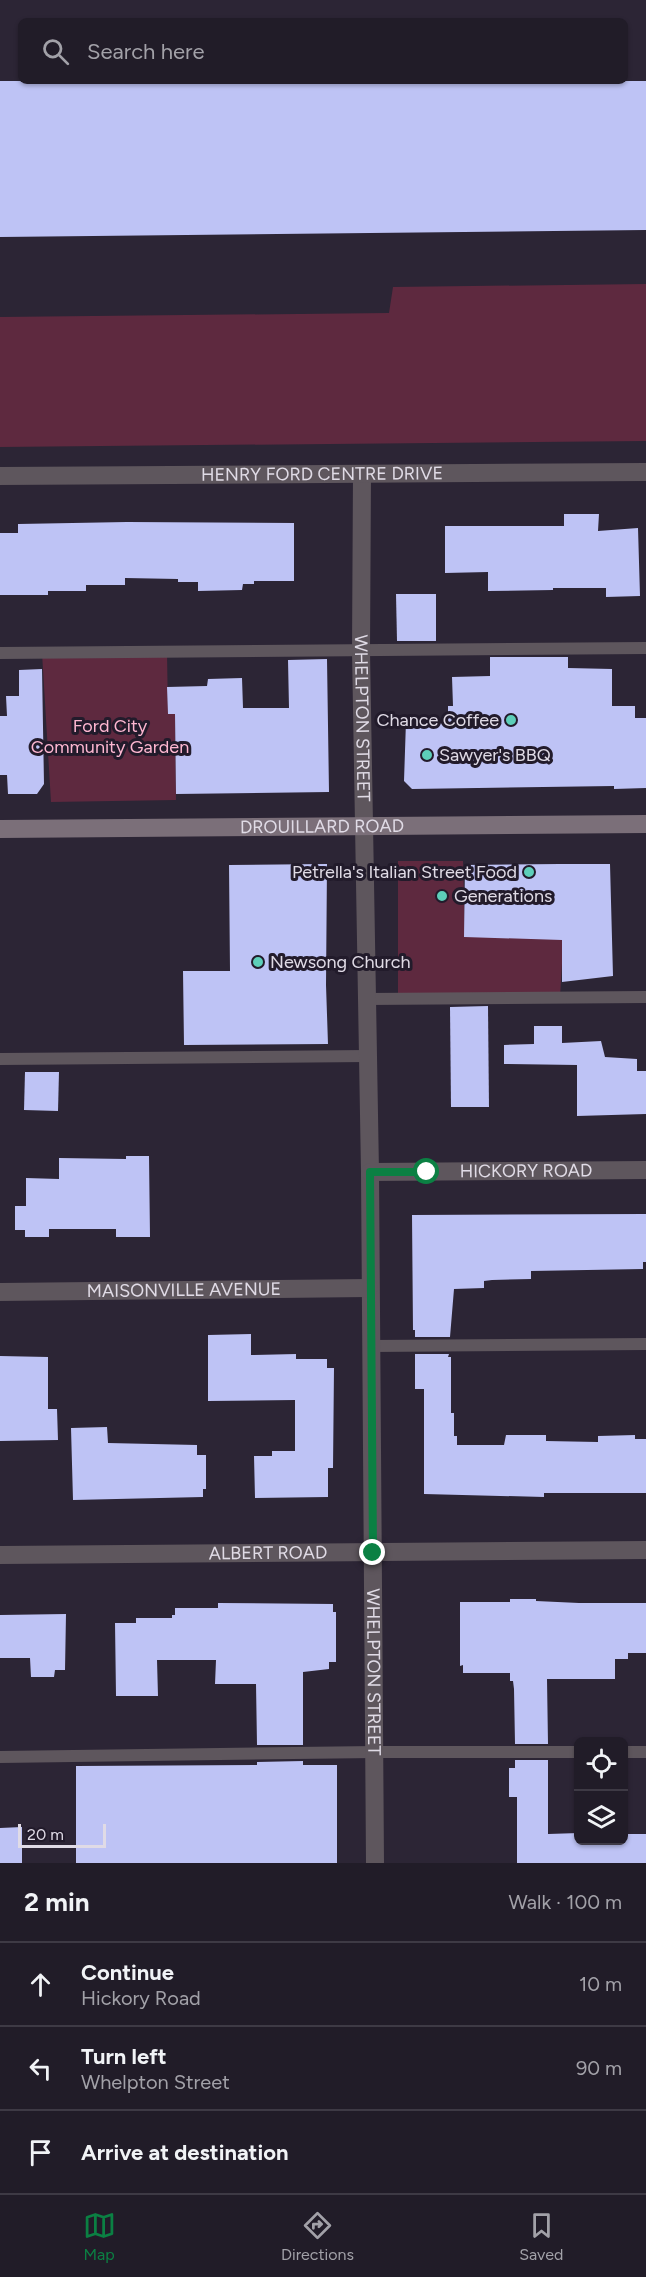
<!DOCTYPE html>
<html lang="en">
<head>
<meta charset="utf-8">
<style>
	:root { --surface:#211c28; --page:#292530; --text:#f1f3f6; --muted:#a2a1a8; --line:#3e3a45; --accent:#0b8043 }
	body { margin:0; font-family:Figtree,sans-serif; background:var(--page); color:var(--text) }
	.controls { position:absolute; right:18px; bottom:18px; display:grid; overflow:hidden; border-radius:9px; box-shadow:0 2px 4px #0004 }
	.controls button { width:54px; height:54px; display:grid; place-items:center; padding:0; border:0; border-bottom:2px solid var(--line); background:var(--surface); color:var(--text); font:30px sans-serif }
	.scale { position:absolute; left:18px; bottom:15px; width:88px; box-sizing:border-box; padding-left:6px; border:3px solid #e0dbe6; border-top:0; font-size:16px; line-height:21px; white-space:nowrap; color:#e0dbe6; -webkit-text-stroke:4px #221b2b; paint-order:stroke }
	.stop { position:absolute; width:18px; height:18px; margin:-14px; border:4px solid #0b8043; border-radius:50%; background:#fff }
	.stop.end { background:#0b8043; border-color:#fff; box-shadow:0 2px 6px #0008 }
	.list { margin:0; padding:0; list-style:none }
	h2 { display:flex; justify-content:space-between; align-items:center; height:78px; margin:0; padding:0 24px; font-size:26px }
	h2 small { font-size:20px; font-weight:400; color:var(--muted) }
	.list li { display:grid; grid-template-columns:39px 1fr auto; gap:18px; align-items:center; box-sizing:border-box; height:84px; padding:0 24px; border-top:2px solid var(--line) }
	.list b { display:block; font-size:22px; white-space:nowrap }
	.list p { margin:0; font-size:20px; white-space:nowrap; color:var(--muted) }
	.list em { font-size:20px; font-style:normal; color:var(--muted) }
	.icon { flex:none; width:33px; height:33px; fill:none; stroke:currentColor; stroke-width:2; stroke-linecap:round; stroke-linejoin:round }
	.map { position:relative; flex:none; width:646px; height:1863px; overflow:hidden }
	.search { position:absolute; background:var(--surface); box-shadow:0 2px 4px #0004; left:18px; right:18px; top:18px; height:66px; display:flex; align-items:center; gap:15px; box-sizing:border-box; padding:0 21px; border-radius:9px; color:var(--muted); font-size:22px }
	.sheet { height:330px; background:var(--surface) }
	nav { display:flex; justify-content:space-around; align-items:center; box-sizing:border-box; height:84px; border-top:2px solid var(--line); background:var(--surface); font-size:16px; color:var(--muted) }
	nav a { display:grid; justify-items:center; gap:3px }
	nav .on { color:var(--accent) }
	.map>svg:first-child { display:block }
	.green { fill:#5e293f }
	.building { fill:#bec3f5 }
	.lines { fill:none; stroke-linecap:round; stroke-linejoin:round }
	.lane { stroke:#5e565d; stroke-width:12 }
	.street { stroke:#5e565d; stroke-width:18 }
	.secondary { stroke:#7b6f79; stroke-width:18 }
	.route { stroke:#0b8043; stroke-width:8 }
	.poi-dot { fill:#5dceb9; stroke:#221b2b; stroke-width:2 }
	.labels { text-anchor:middle; stroke-width:6; stroke-linejoin:round; paint-order:stroke }
	.street-label { font-size:18px; fill:#e0dbe6; stroke:#221b2b }
	.poi-label { font-size:18px; fill:#e0dbe6; stroke:#221b2b; text-anchor:start }
	.park-label { font-size:18px; fill:#feb7d1; stroke:#221b2b }
</style>
</head>
<body>
<div class="map">
<svg width="646" height="1863" viewBox="0 0 646 1863">
	<rect width="100%" height="100%" fill="#2c2535"/>
	<!-- green -->
	<g class="green">
		<polygon points="646,284 646,441 0,447 0,317 389,313 393,287"/>
		<polygon points="167,652 168,714 175,714 176,800 51,802 42,653"/>
		<polygon points="398,861 463,861 465,932 564,930 560,997 398,998"/>
	</g>
	<!-- building -->
	<g class="building">
		<polygon points="0,81 646,81 646,230 0,237"/>
		<polygon points="564,514 599,514 598,531 638,528 640,596 606,597 606,588 553,588 553,590 488,591 488,572 445,573 445,526 564,526"/>
		<polygon points="127,522 294,523 294,581 254,581 254,584 243,584 242,590 198,591 198,582 178,582 178,579 125,578 125,585 86,585 86,591 48,591 48,595 0,595 0,533 18,533 18,524"/>
		<polygon points="396,594 436,594 436,641 397,641"/>
		<polygon points="490,657 568,657 568,668 612,669 612,706 635,706 635,718 646,718 646,788 614,789 614,786 412,789 404,781 406,721 448,724 448,706 453,706 452,677 490,676"/>
		<polygon points="327,659 329,792 176,794 175,714 168,714 167,687 207,686 208,679 242,678 243,708 289,708 288,660"/>
		<polygon points="42,669 44,784 37,794 8,794 7,775 0,775 0,716 7,716 6,696 19,696 19,670"/>
		<polygon points="327,864 326,985 328,1044 184,1045 183,971 230,971 229,865"/>
		<polygon points="560,864 610,864 613,976 562,982 562,940 464,937 465,865"/>
		<polygon points="488,1006 489,1107 451,1107 450,1007"/>
		<polygon points="534,1026 562,1026 562,1043 601,1041 605,1057 637,1059 637,1071 646,1071 646,1114 577,1116 577,1065 504,1064 504,1045 534,1044"/>
		<polygon points="25,1072 59,1072 58,1111 24,1110"/>
		<polygon points="126,1156 149,1156 150,1237 116,1237 116,1229 49,1229 49,1237 25,1237 25,1230 15,1230 15,1206 26,1206 26,1178 59,1179 59,1158 126,1159"/>
		<polygon points="646,1214 646,1262 643,1262 643,1269 531,1271 531,1279 492,1280 484,1281 484,1288 454,1289 450,1337 415,1337 415,1330 413,1330 412,1215"/>
		<polygon points="251,1334 251,1355 296,1354 296,1359 327,1359 327,1368 334,1368 333,1468 328,1468 328,1497 255,1498 254,1456 272,1456 272,1451 295,1451 295,1400 208,1401 208,1335"/>
		<polygon points="415,1354 449,1354 448,1357 451,1357 451,1413 454,1413 454,1436 457,1436 457,1445 504,1445 506,1435 546,1435 546,1441 598,1442 598,1436 635,1435 635,1439 646,1439 646,1493 544,1493 544,1497 424,1494 424,1389 415,1389"/>
		<polygon points="0,1356 48,1357 48,1409 57,1409 58,1440 0,1441"/>
		<polygon points="107,1427 108,1443 197,1445 197,1455 206,1455 206,1489 203,1489 203,1497 73,1500 71,1428"/>
		<polygon points="510,1599 536,1599 536,1601 579,1603 646,1603 646,1653 628,1653 628,1659 615,1659 615,1679 547,1679 548,1744 515,1744 514,1689 513,1681 510,1681 510,1673 463,1673 463,1665 460,1666 460,1602 510,1602"/>
		<polygon points="218,1603 333,1604 333,1612 336,1612 336,1662 329,1662 329,1669 303,1672 303,1745 257,1745 256,1684 215,1684 216,1660 157,1660 158,1696 116,1696 115,1623 136,1623 136,1618 172,1618 172,1615 175,1615 175,1608 218,1608"/>
		<polygon points="66,1614 65,1670 55,1670 54,1677 31,1677 30,1658 0,1658 0,1615"/>
		<polygon points="515,1760 548,1760 548,1834 579,1833 579,1840 624,1840 624,1834 646,1834 646,1863 517,1863 517,1797 509,1797 509,1768 515,1768"/>
		<polygon points="303,1761 303,1765 337,1765 337,1863 76,1863 76,1766 257,1765 257,1762"/>
		<polygon points="22,1827 22,1863 0,1863 0,1828"/>
	</g>
	<g class="lines">
		<!-- lane -->
		<g class="lane">
			<polyline points="0,653 646,648"/>
			<polyline points="367,999 646,997"/>
			<polyline points="0,1059 368,1056"/>
			<polyline points="371,1346 646,1344"/>
			<polyline points="624,1752 646,1752"/>
			<polyline points="0,1757 375,1752 578,1752"/>
		</g>
		<!-- street -->
		<g class="street">
			<path id="s1" d="M362 474 361 651 370 1172 375 1863"/>
			<path id="s2" d="M0 476 646 472"/>
			<path id="s3" d="M370 1172 646 1170"/>
			<path id="s4" d="M0 1292 369 1288"/>
			<path id="s5" d="M0 1555 646 1550"/>
		</g>
		<!-- secondary -->
		<path class="secondary" id="s6" d="M0 829 646 824"/>
	</g>
	<g class="lines">
		<!-- route -->
		<polyline class="route" points="373,1553 370,1172 427,1172"/>
	</g>
	<!-- markers -->
	<g class="poi-dot">
		<circle cx="511" cy="720" r="6"/>
		<circle cx="427" cy="755" r="6"/>
		<circle cx="529" cy="872" r="6"/>
		<circle cx="442" cy="896" r="6"/>
		<circle cx="258" cy="962" r="6"/>
	</g>
	<g class="labels">
		<!-- street labels -->
		<g class="street-label">
			<text dy="6" stroke="none"><textPath href="#s2" startOffset="322">HENRY FORD CENTRE DRIVE</textPath></text>
			<text dy="6" stroke="none"><textPath href="#s1" startOffset="244">WHELPTON STREET</textPath></text>
			<text dy="6" stroke="none"><textPath href="#s6" startOffset="322">DROUILLARD ROAD</textPath></text>
			<text dy="6" stroke="none"><textPath href="#s3" startOffset="156">HICKORY ROAD</textPath></text>
			<text dy="6" stroke="none"><textPath href="#s4" startOffset="184">MAISONVILLE AVENUE</textPath></text>
			<text dy="6" stroke="none"><textPath href="#s5" startOffset="268">ALBERT ROAD</textPath></text>
			<text dy="6" stroke="none"><textPath href="#s1" startOffset="1198">WHELPTON STREET</textPath></text>
		</g>
		<!-- poi labels -->
		<g class="poi-label">
			<text x="499" y="726" text-anchor="end">Chance Coffee</text>
			<text x="439" y="761">Sawyer's BBQ</text>
			<text x="517" y="878" text-anchor="end">Petrella's Italian Street Food</text>
			<text x="454" y="902">Generations</text>
			<text x="270" y="968">Newsong Church</text>
		</g>
		<!-- park labels -->
		<g class="park-label">
			<text x="110" y="732">Ford City<tspan x="110" dy="21">Community Garden</tspan></text>
		</g>
	</g>
</svg>
<div class="controls">
<button><svg class="icon" aria-label="locate" viewBox="0 0 24 24"><circle cx="12" cy="12" r="6"/><path d="M12 2v4M12 18v4M2 12h4M18 12h4"/></svg></button>
<button><svg class="icon" aria-label="layers" viewBox="0 0 24 24"><path d="M12 4l9 5-9 5-9-5zM3 14l9 5 9-5"/></svg></button>
</div>
<div class="scale">20 m</div>
<div class="stop" style="left:427px;top:1172px"></div>
<div class="stop end" style="left:373px;top:1553px"></div>
<div class="search"><svg class="icon" aria-label="search" viewBox="0 0 24 24"><circle cx="10" cy="10" r="6"/><path d="M15 15l6 6"/></svg>Search here</div>
</div>
<section class="sheet">
<h2>2 min<small>Walk · 100 m</small></h2>
<ul class="list">
<li><svg class="icon" aria-label="ahead" viewBox="0 0 24 24"><path d="M12 20V5M6 11l6-6 6 6"/></svg><div><b>Continue</b><p>Hickory Road</p></div><em>10 m</em></li>
<li><svg class="icon" aria-label="left" viewBox="0 0 24 24"><path d="M17 20v-9H6M10 6l-5 5 5 5"/></svg><div><b>Turn left</b><p>Whelpton Street</p></div><em>90 m</em></li>
<li><svg class="icon" aria-label="arrive" viewBox="0 0 24 24"><path d="M6 21V4h12l-3 4 3 4H6"/></svg><div><b>Arrive at destination</b></div></li>
</ul>
</section>
<nav>
<a class="on"><svg class="icon" aria-label="map" viewBox="0 0 24 24"><path d="M3 6l6-2 6 2 6-2v14l-6 2-6-2-6 2zM9 4v14M15 6v14"/></svg>Map</a>
<a><svg class="icon" aria-label="directions" viewBox="0 0 24 24"><path d="M12 3l9 9-9 9-9-9zM9 14v-3h6M13 9l2 2-2 2"/></svg>Directions</a>
<a><svg class="icon" aria-label="saved" viewBox="0 0 24 24"><path d="M7 4h10v16l-5-4-5 4z"/></svg>Saved</a>
</nav>
</body>
</html>
